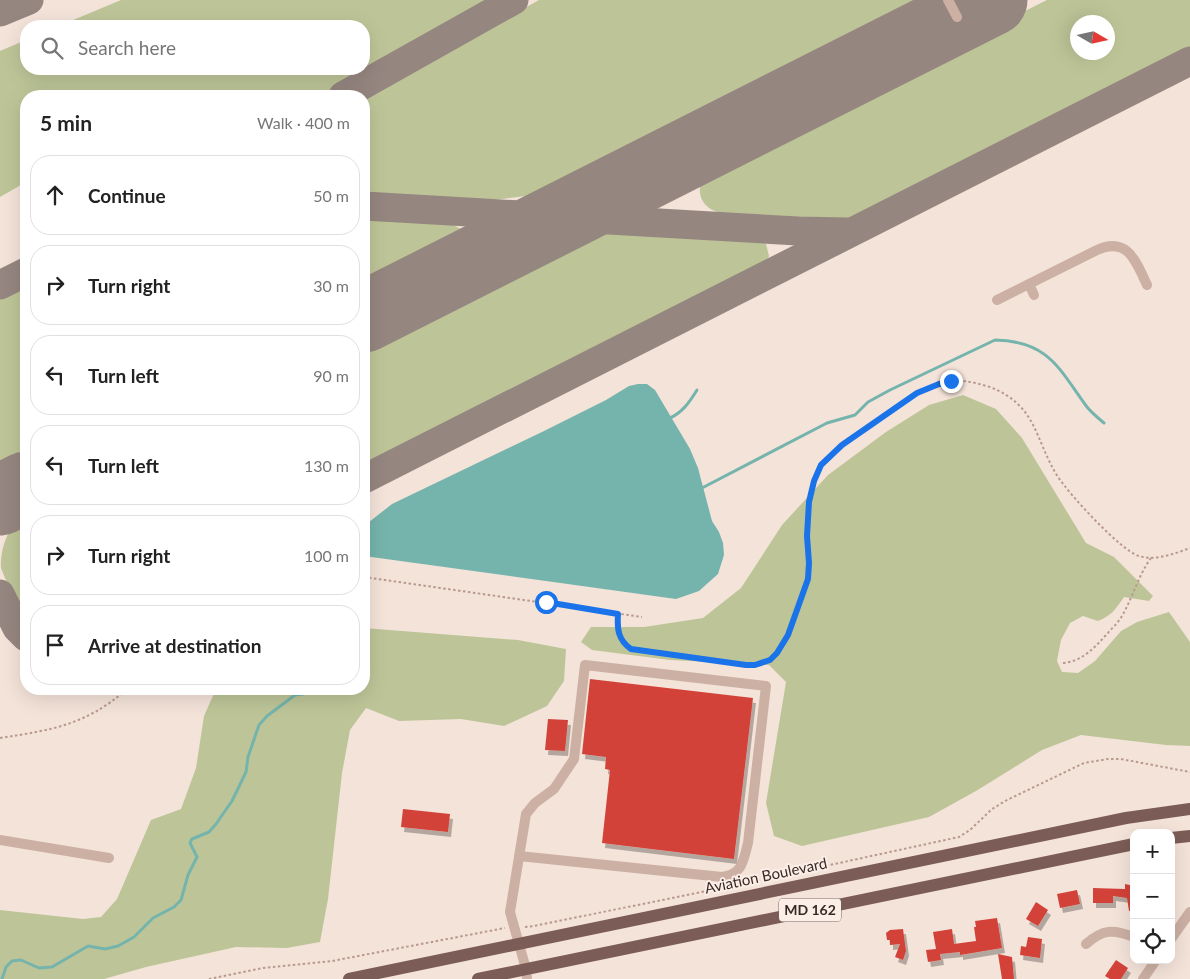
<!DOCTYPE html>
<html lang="en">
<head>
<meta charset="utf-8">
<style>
	:root { --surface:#fff; --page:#f6f6f6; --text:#222; --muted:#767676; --line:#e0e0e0 }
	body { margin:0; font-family:Lato,sans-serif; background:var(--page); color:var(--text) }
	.controls { position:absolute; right:15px; bottom:15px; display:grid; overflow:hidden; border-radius:10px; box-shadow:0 5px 20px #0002 }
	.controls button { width:45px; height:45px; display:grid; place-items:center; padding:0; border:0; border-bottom:1px solid var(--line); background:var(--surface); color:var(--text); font:25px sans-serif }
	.compass { position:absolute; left:1070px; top:15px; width:45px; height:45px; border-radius:50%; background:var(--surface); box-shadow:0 5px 20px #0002; rotate:99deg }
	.stop { position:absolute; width:15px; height:15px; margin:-11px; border:4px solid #1a73e8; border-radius:50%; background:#fff }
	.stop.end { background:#1a73e8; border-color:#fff; box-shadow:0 1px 5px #0008 }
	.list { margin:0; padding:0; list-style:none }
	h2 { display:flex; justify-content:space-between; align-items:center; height:65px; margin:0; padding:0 20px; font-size:21px }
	h2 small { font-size:16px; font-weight:400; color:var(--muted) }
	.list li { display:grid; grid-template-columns:32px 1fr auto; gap:15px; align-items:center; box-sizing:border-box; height:80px; margin:0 10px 10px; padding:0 10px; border:1px solid var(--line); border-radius:20px }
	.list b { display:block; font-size:19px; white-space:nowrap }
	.list em { font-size:16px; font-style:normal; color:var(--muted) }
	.icon { flex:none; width:28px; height:28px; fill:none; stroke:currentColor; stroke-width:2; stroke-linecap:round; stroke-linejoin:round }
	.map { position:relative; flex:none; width:1190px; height:979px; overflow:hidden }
	.search { position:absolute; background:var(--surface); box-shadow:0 5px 20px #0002; left:20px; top:20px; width:350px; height:55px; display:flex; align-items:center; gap:12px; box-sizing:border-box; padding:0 18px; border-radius:20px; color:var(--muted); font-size:19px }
	.panel { position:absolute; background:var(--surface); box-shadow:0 5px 20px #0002; left:20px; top:90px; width:350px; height:605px; border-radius:20px }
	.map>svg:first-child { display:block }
	.green { fill:#bdc598; fill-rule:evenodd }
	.water { fill:#75b4ac }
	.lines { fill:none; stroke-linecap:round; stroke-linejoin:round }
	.stream { stroke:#75b4ac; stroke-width:3 }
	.taxiway { stroke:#968680; stroke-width:29 }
	.runway { stroke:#968680; stroke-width:71 }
	.building { fill:#d34339; filter:url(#shadow) }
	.path { stroke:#b9998e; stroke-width:2; stroke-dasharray:2.5 2.5; stroke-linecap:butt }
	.minor { stroke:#cdb0a4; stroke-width:10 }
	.major { stroke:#7c5c56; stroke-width:12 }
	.route { stroke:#1a73e8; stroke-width:6 }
	.labels { text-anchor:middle; stroke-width:4; stroke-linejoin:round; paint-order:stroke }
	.shield { fill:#fbeee6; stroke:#726460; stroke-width:1 }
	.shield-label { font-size:14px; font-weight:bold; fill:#382926 }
	.street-label { font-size:15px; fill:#382926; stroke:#fbeee6 }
</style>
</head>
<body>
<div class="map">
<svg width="1190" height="979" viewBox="0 0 1190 979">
	<defs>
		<filter id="shadow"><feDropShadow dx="3" dy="5" stdDeviation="0" flood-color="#0004"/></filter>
	</defs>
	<rect width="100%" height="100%" fill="#f4e3d9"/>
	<!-- green -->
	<g class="green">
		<polygon points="121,0 490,0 319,96 26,96 26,182 0,197 0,51 26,40 26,69 364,69 364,26 59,26"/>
		<polygon points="539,0 932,0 931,5 584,178 533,195 493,200 364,194 364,98"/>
		<path d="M1047 0H1190V48L854 218 837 220 720 213C697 207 694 185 709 169ZM1078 22H1108V52H1078Z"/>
		<polygon points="364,218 440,222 453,225 461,229 462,236 456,245 364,291"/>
		<polygon points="599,231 753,239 766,244 769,256 767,261 759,266 364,466 364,345 585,234"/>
		<polygon points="26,283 26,460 0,473 0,297"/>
		<path d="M963 395 996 409 1022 438 1086 543 1114 557 1153 596 1149 601 1124 597C1116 609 1111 616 1098 621L1083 616 1070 623 1061 640 1057 661 1062 672 1078 673 1095 661 1121 631 1137 622 1169 612 1190 642V746L1166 745 1081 735 1042 750 976 791 929 817 802 846 774 836 766 803 786 682 769 665 670 660 592 650 581 642 591 627H644L703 618 741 588 782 525 828 475 886 432 929 405Z"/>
		<path d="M26 514V616L22 611C15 597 6 582 1 568 0 548 9 523 26 514Z"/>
		<polygon points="364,628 518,640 566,649 564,681 547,706 504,726 461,719 399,721 366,708 350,730 342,773 328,899 320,942 287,948 236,947 146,967 104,979 0,979 0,910 83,919 101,917 117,899 151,820 181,809 196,768 204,716 216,689 364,689"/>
	</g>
	<!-- water -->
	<polygon class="water" points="638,384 647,384 655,390 690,449 698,468 712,521 719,532 723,543 724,555 718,574 699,591 676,599 364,556 364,526 392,504 542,432 606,400 629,386"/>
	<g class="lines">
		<!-- stream -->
		<g class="stream">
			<path d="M668 419C682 413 689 403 697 390"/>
			<path d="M702 488 827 423 855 415 868 402 890 390 995 340C1049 341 1059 369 1087 407 1092 413 1098 418 1104 423"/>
			<polyline points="2,979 6,967 12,961 21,960 39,968 52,967 88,946 105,949 118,946 134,937 153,918 174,907 181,900 188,875 197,857 190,843 192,839 209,832 216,824 232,801 246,772 248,757 259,725 267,716 295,695 303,694 307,689"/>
		</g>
		<!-- taxiway -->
		<g class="taxiway">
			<polyline points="0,12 29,0"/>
			<polyline points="343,96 514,0"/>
			<polyline points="364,206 798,231 847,232"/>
			<polyline points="0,285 26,272"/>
			<polyline points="364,479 1190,61"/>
			<polyline points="0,594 17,628 26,637"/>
		</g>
		<!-- runway -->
		<g class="runway">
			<polyline points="364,317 992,0"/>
			<polyline points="0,500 26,487"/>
		</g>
	</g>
	<!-- building -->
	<g class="building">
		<polygon points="590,679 753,698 734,859 602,843 610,770 605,769 606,757 582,754"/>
		<polygon points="548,719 568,720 565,751 545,750"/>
		<polygon points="403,809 450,814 448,832 401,827"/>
		<polygon points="1125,884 1134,886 1134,910 1129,911 1127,898 1113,896 1113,903 1093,903 1093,888 1125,889"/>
		<polygon points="1077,890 1080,904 1060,908 1057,894"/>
		<polygon points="1036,902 1048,910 1038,926 1026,919"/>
		<polygon points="997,918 1002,948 960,955 960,952 940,954 941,960 928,962 926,950 936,949 933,932 952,929 954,944 976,941 974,927 976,927 975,921"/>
		<polygon points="903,929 906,951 903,960 895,957 900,944 890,945 890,940 887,940 886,933 890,930"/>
		<polygon points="1028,937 1042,939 1040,958 1020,955 1021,946 1026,947"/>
		<polygon points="998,954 1012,957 1014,979 1002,979"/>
		<polygon points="1116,960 1128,968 1121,979 1110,979 1105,976"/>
	</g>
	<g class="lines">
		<!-- path -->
		<g class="path">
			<polyline points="364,577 642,617"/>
			<path d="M618 614C617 629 618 640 631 649L746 665C783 664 786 637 796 609 801 597 807 586 809 573 810 560 807 548 807 535 806 517 808 493 816 476 826 451 853 438 874 424 898 408 920 386 949 382 963 379 976 383 990 387 1038 406 1034 439 1058 477 1070 495 1120 550 1139 556 1155 561 1174 554 1190 548"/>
			<path d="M1063 663C1083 661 1094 648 1107 634 1112 628 1118 623 1122 616 1133 597 1138 576 1151 558"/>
			<path d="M0 738C52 730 86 725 127 689"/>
			<polyline points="733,886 959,837 970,830 992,809 1007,800 1084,763 1108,759 1121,759 1190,772"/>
			<polyline points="525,927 534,926 721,888"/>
			<polyline points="209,979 263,968 332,961 505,928"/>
		</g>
		<!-- minor -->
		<g class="minor">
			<polyline points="948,0 957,17"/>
			<polyline points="1029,284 1034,295"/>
			<path d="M997 300 1097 250C1128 236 1136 262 1147 285"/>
			<polyline points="0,840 109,858"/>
			<path d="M519 856 722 877C743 874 743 861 748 843L766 686 585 665 574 759 554 789 535 803 526 814 510 912 526 969 527 979"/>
			<polyline points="1171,939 1190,912"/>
			<path d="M1086 944C1103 929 1113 929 1134 937"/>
			<polyline points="1143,979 1156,960"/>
		</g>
		<!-- major -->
		<g class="major">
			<polyline points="1171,838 1190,836"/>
			<polyline points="349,979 1126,818 1190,809"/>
			<polyline points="478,979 1134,844"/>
		</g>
	</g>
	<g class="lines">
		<!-- route -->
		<path class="route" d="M546 602 618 614C617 629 618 640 631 649L746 665H755L770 660 777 653 788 635 808 579 809 563 807 536 809 502 814 481 821 465 842 445 917 393 939 384 951 381"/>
	</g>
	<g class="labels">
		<!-- shield labels -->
		<rect class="shield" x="779" y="898.5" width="62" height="23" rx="4"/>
		<g class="shield-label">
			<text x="810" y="915">MD 162</text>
		</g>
		<!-- street labels -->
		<g class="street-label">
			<text transform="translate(766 876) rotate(-12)" y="5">Aviation Boulevard</text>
		</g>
	</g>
</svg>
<div class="controls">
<button>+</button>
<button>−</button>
<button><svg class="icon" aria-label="locate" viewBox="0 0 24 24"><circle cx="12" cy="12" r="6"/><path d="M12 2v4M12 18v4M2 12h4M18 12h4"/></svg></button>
</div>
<svg class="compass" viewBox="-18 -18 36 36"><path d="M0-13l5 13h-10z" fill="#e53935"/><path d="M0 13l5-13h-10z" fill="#767676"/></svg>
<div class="stop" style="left:546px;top:602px"></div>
<div class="stop end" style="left:951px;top:381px"></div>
<div class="search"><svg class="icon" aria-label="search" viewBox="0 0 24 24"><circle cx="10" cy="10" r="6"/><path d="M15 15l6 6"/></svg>Search here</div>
<section class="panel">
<h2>5 min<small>Walk · 400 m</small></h2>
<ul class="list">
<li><svg class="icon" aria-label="ahead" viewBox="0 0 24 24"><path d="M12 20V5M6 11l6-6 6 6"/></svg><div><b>Continue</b></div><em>50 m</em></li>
<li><svg class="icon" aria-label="right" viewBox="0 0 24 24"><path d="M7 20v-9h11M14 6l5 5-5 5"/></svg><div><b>Turn right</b></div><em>30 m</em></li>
<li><svg class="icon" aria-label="left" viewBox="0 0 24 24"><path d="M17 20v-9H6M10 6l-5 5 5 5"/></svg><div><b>Turn left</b></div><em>90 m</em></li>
<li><svg class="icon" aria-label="left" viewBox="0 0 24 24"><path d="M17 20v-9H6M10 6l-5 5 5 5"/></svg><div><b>Turn left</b></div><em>130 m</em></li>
<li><svg class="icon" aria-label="right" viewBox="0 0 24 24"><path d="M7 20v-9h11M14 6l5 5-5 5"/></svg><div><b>Turn right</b></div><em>100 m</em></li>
<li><svg class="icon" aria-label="arrive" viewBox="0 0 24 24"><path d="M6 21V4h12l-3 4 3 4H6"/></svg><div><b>Arrive at destination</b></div></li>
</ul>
</section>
</div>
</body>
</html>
